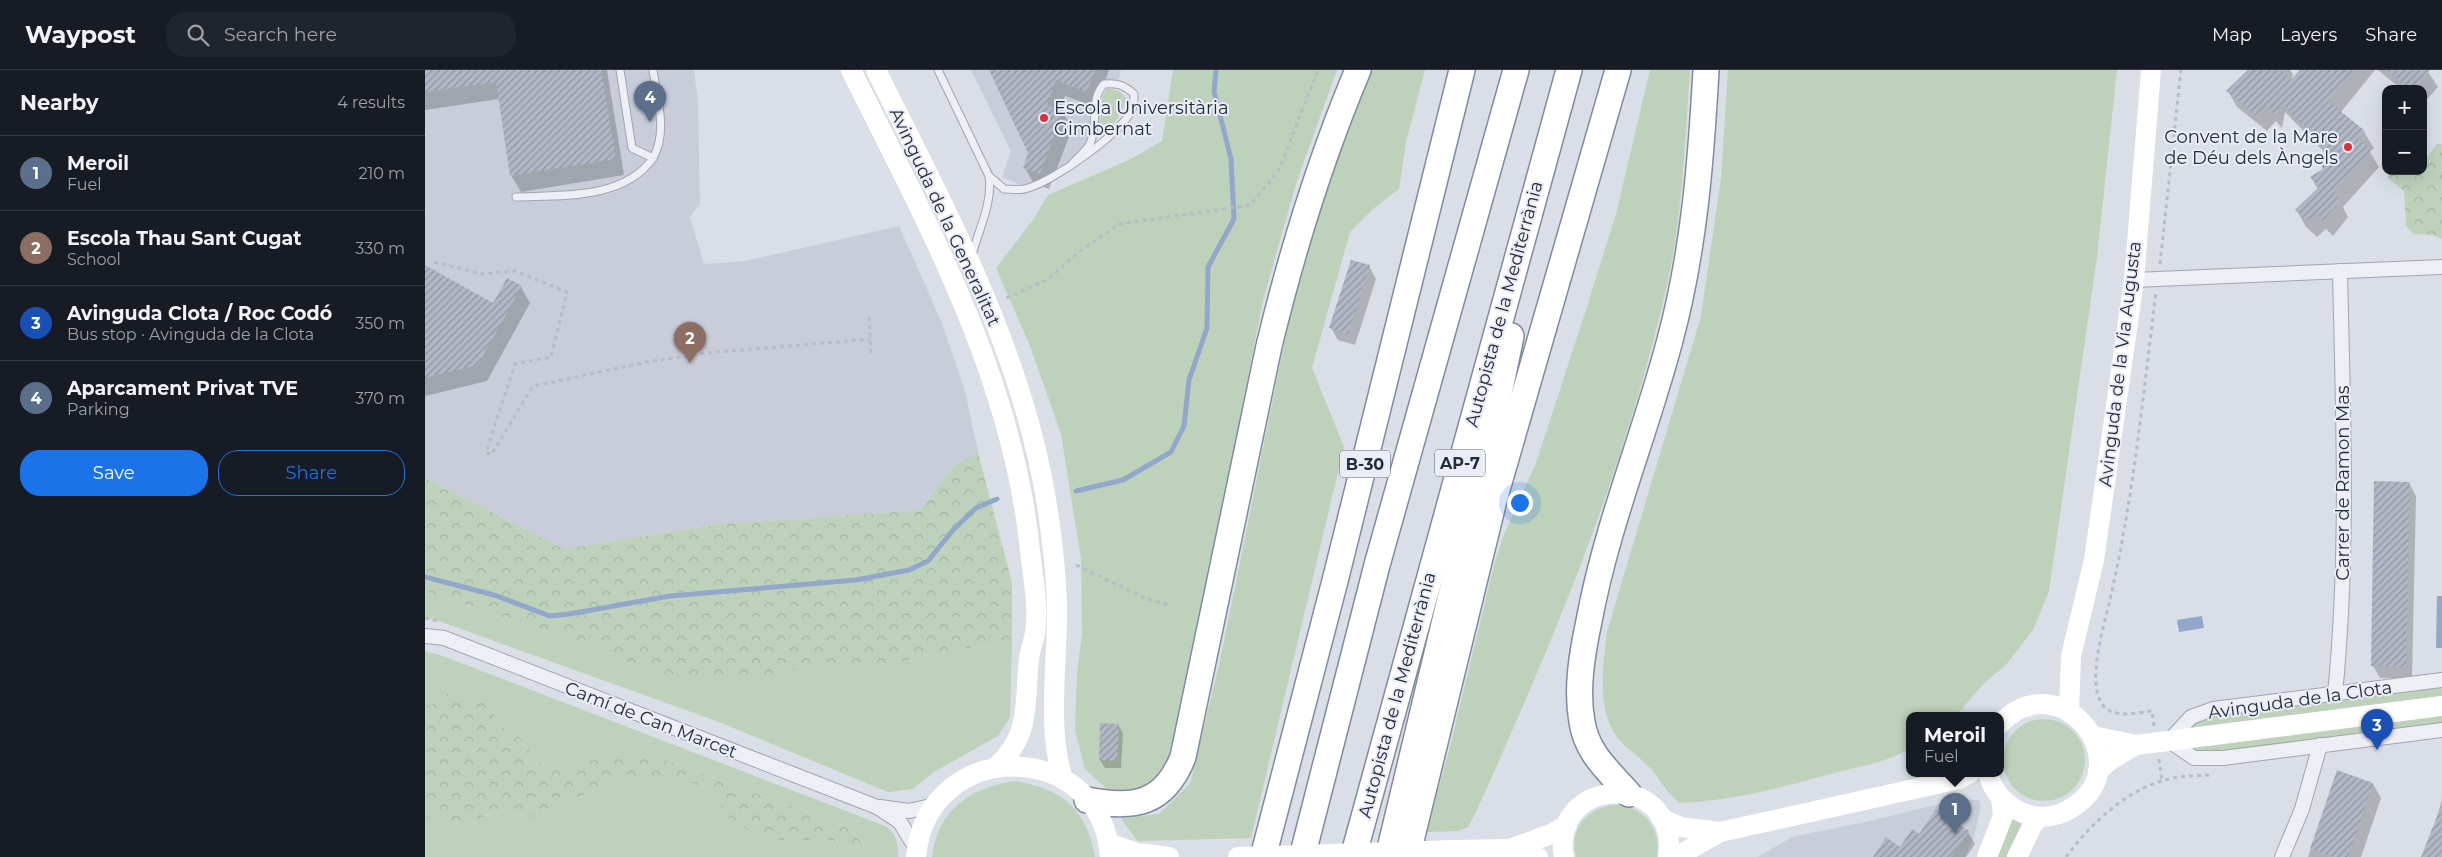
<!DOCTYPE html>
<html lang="en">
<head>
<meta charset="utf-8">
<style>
	:root { --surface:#171b24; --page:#20242c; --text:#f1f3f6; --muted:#9ea1a6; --line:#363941; --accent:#1a73e8 }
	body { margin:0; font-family:Montserrat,sans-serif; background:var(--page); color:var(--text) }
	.controls { position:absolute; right:15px; top:15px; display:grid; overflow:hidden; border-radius:10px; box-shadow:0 5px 20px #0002 }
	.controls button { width:45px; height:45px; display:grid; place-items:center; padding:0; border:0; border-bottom:1px solid var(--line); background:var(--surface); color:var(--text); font:25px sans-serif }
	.you { position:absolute; left:1094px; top:432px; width:18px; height:18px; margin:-12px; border:4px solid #fff; border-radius:50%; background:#1a73e8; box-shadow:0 0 0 8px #1a73e833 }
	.badge { display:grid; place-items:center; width:32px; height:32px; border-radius:50%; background:var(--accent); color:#fff; font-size:16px; font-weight:700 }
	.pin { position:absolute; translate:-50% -41px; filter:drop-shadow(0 1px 2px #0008) }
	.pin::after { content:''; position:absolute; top:26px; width:18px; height:15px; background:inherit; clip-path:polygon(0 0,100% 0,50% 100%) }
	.popup { position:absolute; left:1481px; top:642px; width:98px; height:65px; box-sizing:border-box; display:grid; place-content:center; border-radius:10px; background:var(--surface); filter:drop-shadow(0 1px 4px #0005); font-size:16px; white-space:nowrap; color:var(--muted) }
	.popup b { font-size:19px; color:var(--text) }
	.popup::after { content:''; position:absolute; left:50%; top:100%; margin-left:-10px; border:10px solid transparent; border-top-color:var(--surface) }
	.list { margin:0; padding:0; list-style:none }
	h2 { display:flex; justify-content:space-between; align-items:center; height:65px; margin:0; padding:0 20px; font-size:21px }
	h2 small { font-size:16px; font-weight:400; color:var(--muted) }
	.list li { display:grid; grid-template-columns:32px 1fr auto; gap:15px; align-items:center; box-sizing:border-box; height:75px; padding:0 20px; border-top:1px solid var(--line) }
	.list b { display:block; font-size:19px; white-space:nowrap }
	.list p { margin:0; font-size:16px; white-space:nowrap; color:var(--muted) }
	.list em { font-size:16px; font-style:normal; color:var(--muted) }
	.actions { display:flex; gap:10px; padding:15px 20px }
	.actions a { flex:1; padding:11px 0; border:1px solid var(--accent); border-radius:20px; text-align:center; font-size:18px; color:var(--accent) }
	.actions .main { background:var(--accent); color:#fff }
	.icon { flex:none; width:28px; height:28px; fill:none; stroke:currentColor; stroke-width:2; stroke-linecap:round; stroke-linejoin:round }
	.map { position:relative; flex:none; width:2017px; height:787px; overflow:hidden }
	header { display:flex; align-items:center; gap:30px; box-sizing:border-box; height:70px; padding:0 25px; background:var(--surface); border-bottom:1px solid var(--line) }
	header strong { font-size:24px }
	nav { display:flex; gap:28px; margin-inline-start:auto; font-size:18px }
	.search { width:350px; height:45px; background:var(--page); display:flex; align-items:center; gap:12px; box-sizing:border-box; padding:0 18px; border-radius:20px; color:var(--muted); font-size:19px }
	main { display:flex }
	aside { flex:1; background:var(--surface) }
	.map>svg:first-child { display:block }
	.built { fill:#c8cdd9 }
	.green { fill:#bed2bb }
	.forest { fill:url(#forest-crowns) }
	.water { fill:#91a8cb }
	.shadow { fill:#0003 }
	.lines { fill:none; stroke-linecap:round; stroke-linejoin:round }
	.stream { stroke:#91a8cb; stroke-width:5 }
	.building { fill:url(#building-hatch) }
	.lane-casing { stroke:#9fa5b1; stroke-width:9 }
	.street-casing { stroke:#9fa5b1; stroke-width:16 }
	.highway-casing { stroke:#808a9f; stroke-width:28 }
	.path { stroke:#b8bcc5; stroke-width:3; stroke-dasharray:4 4; stroke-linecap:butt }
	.lane { stroke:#edeff5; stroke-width:7 }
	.street { stroke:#edeff5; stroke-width:14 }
	.secondary { stroke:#fff; stroke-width:20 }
	.highway { stroke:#fff; stroke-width:25 }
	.secondary-bridge { stroke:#fff; stroke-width:20 }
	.poi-dot { fill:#db303b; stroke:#eaedf5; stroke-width:2 }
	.labels { text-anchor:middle; stroke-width:4; stroke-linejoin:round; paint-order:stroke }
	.shield { fill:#eaedf5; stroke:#5f6575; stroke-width:1 }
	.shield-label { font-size:16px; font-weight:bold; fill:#232b3e }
	.poi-label { font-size:18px; fill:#232b3e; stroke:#eaedf5; text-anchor:start }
	.street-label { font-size:18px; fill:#232b3e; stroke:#eaedf5 }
</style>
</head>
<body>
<header>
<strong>Waypost</strong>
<div class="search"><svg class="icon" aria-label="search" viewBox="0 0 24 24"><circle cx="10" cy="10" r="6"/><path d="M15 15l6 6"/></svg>Search here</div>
<nav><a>Map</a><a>Layers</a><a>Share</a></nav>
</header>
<main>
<aside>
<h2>Nearby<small>4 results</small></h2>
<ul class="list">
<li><span class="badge" style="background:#5c6f8a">1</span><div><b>Meroil</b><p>Fuel</p></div><em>210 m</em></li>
<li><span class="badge" style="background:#8d6e63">2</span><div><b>Escola Thau Sant Cugat</b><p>School</p></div><em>330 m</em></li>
<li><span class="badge" style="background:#1a4fb4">3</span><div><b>Avinguda Clota / Roc Codó</b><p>Bus stop · Avinguda de la Clota</p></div><em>350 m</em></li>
<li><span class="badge" style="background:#5c6f8a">4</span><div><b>Aparcament Privat TVE</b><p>Parking</p></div><em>370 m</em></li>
</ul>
<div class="actions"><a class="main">Save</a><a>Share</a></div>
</aside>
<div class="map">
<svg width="2017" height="787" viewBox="0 0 2017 787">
	<defs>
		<pattern id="forest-crowns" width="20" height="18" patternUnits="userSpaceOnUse" patternTransform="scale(1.25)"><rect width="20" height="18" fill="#bed2bb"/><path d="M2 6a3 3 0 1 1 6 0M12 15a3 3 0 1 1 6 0" fill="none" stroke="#a3b4a2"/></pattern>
		<pattern id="building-hatch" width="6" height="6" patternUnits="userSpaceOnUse" patternTransform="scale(1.25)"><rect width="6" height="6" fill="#b1b7c4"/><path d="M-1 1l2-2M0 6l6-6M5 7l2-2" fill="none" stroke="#9095a1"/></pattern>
	</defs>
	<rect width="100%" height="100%" fill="#dadee7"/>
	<!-- built -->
	<g class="built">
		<polygon points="0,0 269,0 273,32 275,134 265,147 279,194 320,191 474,156 517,253 540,321 553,382 529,395 496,440 297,454 139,479 0,408"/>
		<polygon points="546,0 696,0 693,13 679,14 672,22 668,63 660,87 603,118 577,107 586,81"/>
		<polygon points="1535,729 1554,730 1556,736 1549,767 1540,787 1333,787 1367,767 1440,752"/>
	</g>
	<!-- green -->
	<g class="green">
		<polygon points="748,0 912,0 872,111 838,230 750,684 726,714 704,723 683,720 660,699 650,660 652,603 657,564 656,489 636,364 605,276 571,198 608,150 623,125 706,89 737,71"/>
		<polygon points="947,0 1000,0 981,72 974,119 948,139 925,162 887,298 919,377 826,768 712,771 696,748 734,744 765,714 795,591 870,220 889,152"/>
		<path d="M1225 0H1265C1260 70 1258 141 1243 210 1202 395 1129 570 1051 742L1043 757 1034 761 1001 762 1024 681 1069 495 1078 467 1111 393 1160 243 1191 144Z"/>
		<path d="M1303 0H1692L1672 187 1624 521 1608 560 1580 596 1560 612 1532 645H1485V678C1464 692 1437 696 1413 702 1361 716 1309 731 1255 733 1239 720 1236 710 1223 696 1213 685 1200 678 1192 667 1171 638 1178 595 1182 562L1276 246 1296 108Z"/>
		<path d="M682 18C691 20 697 21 701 29 697 42 689 59 676 63 672 52 675 27 682 18Z"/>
		<polygon points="0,522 178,580 229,604 412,593 472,593 529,579 587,575 585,647 573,666 509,702 488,719 463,722 294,652 11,550 0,548"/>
		<path d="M0 581 18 586 460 756C472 763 473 773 473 787H0V753L9 742 19 753H45L72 741 99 746 146 733 183 712H266L290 724 301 746 356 770H406L426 777 440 774 424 759 406 751 222 683H197L131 699 112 691 96 668 79 658 60 633 28 620 9 634 0 635Z"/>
		<polygon points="2017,610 2017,661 1798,688 1711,675 1788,639"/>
		<circle cx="1619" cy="690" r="41"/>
		<path d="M591 711C639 720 661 739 670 787H507C513 738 547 717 591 711Z"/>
		<path d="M1196 734C1222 742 1236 759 1232 787H1151C1143 754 1166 736 1196 734Z"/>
		<polygon points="1587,749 1598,754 1583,787 1572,787"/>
	</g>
	<!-- forest -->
	<g class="forest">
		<polygon points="2012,74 2017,74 2017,169 2008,165 1988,164 1981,156 1979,121 1962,107 1965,101 1998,101 1998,88 2001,88"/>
		<polygon points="553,382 587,513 587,575 529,579 472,593 412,593 293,612 229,604 178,580 0,522 0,408 139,479 297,454 496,440 529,395"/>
		<polygon points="28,620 60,633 79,658 96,668 112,691 131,699 197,683 222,683 406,751 424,759 440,775 426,777 406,770 356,770 327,763 301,746 290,724 266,712 183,712 121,747 99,746 72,741 45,753 19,753 9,742 0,753 0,635 9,634"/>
	</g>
	<!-- water -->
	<g class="water">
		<polygon points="2012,526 2017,526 2017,578 2011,578"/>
		<polygon points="1777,546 1779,558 1754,562 1752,550"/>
	</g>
	<!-- shadow -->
	<g class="shadow">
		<polygon points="0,0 182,0 199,105 96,122 86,105 74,29 0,40"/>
		<polygon points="563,0 684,0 671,37 640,26 634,41 638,42 647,59 624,119 609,114 600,98 605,83 566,1"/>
		<polygon points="1824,0 1865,0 1868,4 1866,11 1877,0 1950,0 1916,42 1939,62 1949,78 1945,82 1954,97 1918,137 1923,147 1908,166 1901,159 1892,167 1881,157 1872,141 1893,119 1886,108 1899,100 1900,83 1860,42 1857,58 1851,51 1842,61 1812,37 1803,21"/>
		<polygon points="1953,0 2002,0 2013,17 1998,34 1998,19 1976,19"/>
		<polygon points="944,196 951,209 930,275 913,270 906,258"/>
		<polygon points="0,199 68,235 96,217 105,233 62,311 0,326"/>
		<polygon points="1984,413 1991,426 1987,608 1955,608 1948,596"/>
		<polygon points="693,655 698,663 696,698 680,698 675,690"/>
		<polygon points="1913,701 1948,714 1956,728 1936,787 1883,787"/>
		<polygon points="2017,729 2017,787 1998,787 2009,758"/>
		<polygon points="1543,762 1550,774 1541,787 1453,787 1475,779"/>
	</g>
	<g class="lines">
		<!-- stream -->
		<g class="stream">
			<polyline points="651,421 698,410 746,382 759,356 764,310 782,258 783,197 809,149 806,89 789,21 791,0"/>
			<polyline points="0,507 69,525 125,546 144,544 245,526 431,510 484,500 503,491 528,460 551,438 572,429"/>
		</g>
	</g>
	<!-- building -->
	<g class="building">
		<polygon points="0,0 176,0 191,89 85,106 71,12 0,22"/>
		<polygon points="564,0 670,0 662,22 631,10 622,35 638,41 615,104 598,98 603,83"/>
		<polygon points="1823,0 1857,0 1866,10 1875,0 1928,0 1903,31 1940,61 1933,69 1946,80 1909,121 1915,130 1898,151 1891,143 1882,151 1870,140 1894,117 1885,107 1898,99 1892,89 1902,80 1857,34 1849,45 1841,35 1832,46 1801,21"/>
		<polygon points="1962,0 2005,0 1989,19 1984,19"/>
		<polygon points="926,190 945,195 923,264 904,258"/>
		<polygon points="0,195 68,233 82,208 97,216 53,295 0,308"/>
		<polygon points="1949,411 1985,412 1981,597 1946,596"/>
		<polygon points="675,653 694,654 692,691 674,690"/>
		<polygon points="1912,700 1948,713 1923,787 1909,787 1885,779"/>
		<polygon points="2016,736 2017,787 1996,787"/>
		<polygon points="1511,739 1544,761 1526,787 1448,787 1461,767 1475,777 1487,759 1494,764"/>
	</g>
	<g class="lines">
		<!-- lane casing -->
		<g class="lane-casing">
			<g id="lane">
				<path d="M195 0 207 78 228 88C243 62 232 28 228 0"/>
				<path d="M513 0 564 106C568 132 554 159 547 185"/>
				<path d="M564 106 579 119C587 119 595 121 603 118 628 111 702 61 708 36 709 32 709 27 709 24 699 15 693 13 679 14 664 30 674 54 665 74 661 81 652 88 647 94"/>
				<path d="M91 127C136 125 199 130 228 88"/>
			</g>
		</g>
		<!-- street casing -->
		<g class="street-casing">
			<g id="street">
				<polyline points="1709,210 2017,197"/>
				<polyline points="0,566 19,568 452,737 475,752 492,780"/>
				<polyline points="2017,610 1788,639 1766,647 1744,671 1769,688 1798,688 2017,660"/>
				<path d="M1910 624C1924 483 1918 342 1915 201"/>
				<polyline points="455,737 484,741 510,735"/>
				<polyline points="1857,787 1877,739 1895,675"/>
			</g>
		</g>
		<!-- highway casing -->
		<g class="highway-casing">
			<g id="highway">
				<path d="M1204 724C1184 701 1162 684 1157 652 1151 619 1157 584 1164 551 1182 454 1220 365 1245 270 1269 181 1276 91 1281 0"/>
				<path d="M662 730C708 739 739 735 758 687L844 276C867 181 895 90 933 0"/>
				<polyline points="838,787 911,507 1037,0"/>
				<polyline points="877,787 952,495 1091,0"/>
				<polyline points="928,787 1144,0"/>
				<polyline points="963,787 1072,334 1086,266"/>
				<polyline points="982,787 1069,430 1193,0"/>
			</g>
		</g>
		<!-- path -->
		<g class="path">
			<polyline points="9,192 57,204 90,201 142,222 126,287 90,294 61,382 66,385 108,316 222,292 281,283 445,269"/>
			<polyline points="1735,194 1756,0"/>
			<polyline points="581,228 622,210 655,181 694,154 825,135 853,102 893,0"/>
			<polyline points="444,247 446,285"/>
			<polyline points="651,495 720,528 746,536"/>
			<polyline points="0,548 12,551"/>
			<path d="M1729 656 1727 641C1712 643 1687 649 1677 634 1662 611 1678 559 1684 534 1708 432 1718 326 1731 222"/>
			<polyline points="1734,689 1737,711"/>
			<path d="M1641 787C1666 753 1702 719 1744 709 1757 705 1773 706 1786 705"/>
		</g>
		<!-- lane -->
		<use href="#lane" class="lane"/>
		<!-- street -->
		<use href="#street" class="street"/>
		<!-- secondary -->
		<g class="secondary">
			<path d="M426 0C502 153 588 307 605 481 608 507 614 538 610 564 608 572 605 581 604 589 599 632 607 665 571 697"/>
			<path d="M451 0C521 141 600 284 623 442 628 476 632 510 632 544 632 596 622 660 638 709"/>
			<polyline points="1644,641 1646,586 1669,490 1709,210 1726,0"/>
			<polyline points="1668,666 1711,675"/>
			<polyline points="1673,701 1684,691 1711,675 2017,636"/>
			<path d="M1563 703C1568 723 1583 739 1604 745 1619 749 1635 746 1648 737 1717 693 1634 591 1575 654"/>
			<polyline points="1236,748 1256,757 1295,762"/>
			<polyline points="683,773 712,783 744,787"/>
			<polyline points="1085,779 1126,764 1142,755"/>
			<polyline points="1030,780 1085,779 1113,787"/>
			<path d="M491 787C502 666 677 667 685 787"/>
			<path d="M1139 787C1124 705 1256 700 1243 787"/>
			<polyline points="1251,787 1295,762 1534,709 1545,703"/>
			<polyline points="1562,787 1578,746 1576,728"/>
			<polyline points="1592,787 1607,756 1614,747"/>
		</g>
		<!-- highway -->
		<use href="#highway" class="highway"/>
		<!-- secondary-bridge -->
		<polyline class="secondary-bridge" points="813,787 1030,780"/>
	</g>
	<!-- markers -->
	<g class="poi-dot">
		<circle cx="619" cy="48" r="5"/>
		<circle cx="1923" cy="77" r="5"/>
	</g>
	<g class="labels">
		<!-- shield labels -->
		<g class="shield">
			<rect x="1010" y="379.5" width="50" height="27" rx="4"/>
			<rect x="915" y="380.5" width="50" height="27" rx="4"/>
		</g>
		<g class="shield-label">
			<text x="1035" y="399">AP-7</text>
			<text x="940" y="400">B-30</text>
		</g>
		<!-- poi labels -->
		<g class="poi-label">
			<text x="629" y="44">Escola Universitària<tspan x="629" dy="21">Gimbernat</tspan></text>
			<text x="1913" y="73" text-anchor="end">Convent de la Mare<tspan x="1913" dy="21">de Déu dels Àngels</tspan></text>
		</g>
		<!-- street labels -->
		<g class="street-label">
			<text transform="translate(520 147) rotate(65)" y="6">Avinguda de la Generalitat</text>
			<text transform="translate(1079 234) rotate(-75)" y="6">Autopista de la Mediterrània</text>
			<text transform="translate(1695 294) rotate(-83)" y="6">Avinguda de la Via Augusta</text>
			<text transform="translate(1918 413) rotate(-90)" y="6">Carrer de Ramon Mas</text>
			<text transform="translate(972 625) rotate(-75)" y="6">Autopista de la Mediterrània</text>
			<text transform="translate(1875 630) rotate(-8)" y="6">Avinguda de la Clota</text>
			<text transform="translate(226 650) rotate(21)" y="6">Camí de Can Marcet</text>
		</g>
	</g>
</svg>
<div class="controls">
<button>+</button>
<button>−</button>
</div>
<div class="you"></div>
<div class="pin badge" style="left:1530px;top:764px;background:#5c6f8a">1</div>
<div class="popup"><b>Meroil</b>Fuel</div>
<div class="pin badge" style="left:265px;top:293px;background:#8d6e63">2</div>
<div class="pin badge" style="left:1952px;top:680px;background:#1a4fb4">3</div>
<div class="pin badge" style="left:225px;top:52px;background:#5c6f8a">4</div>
</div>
</main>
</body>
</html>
